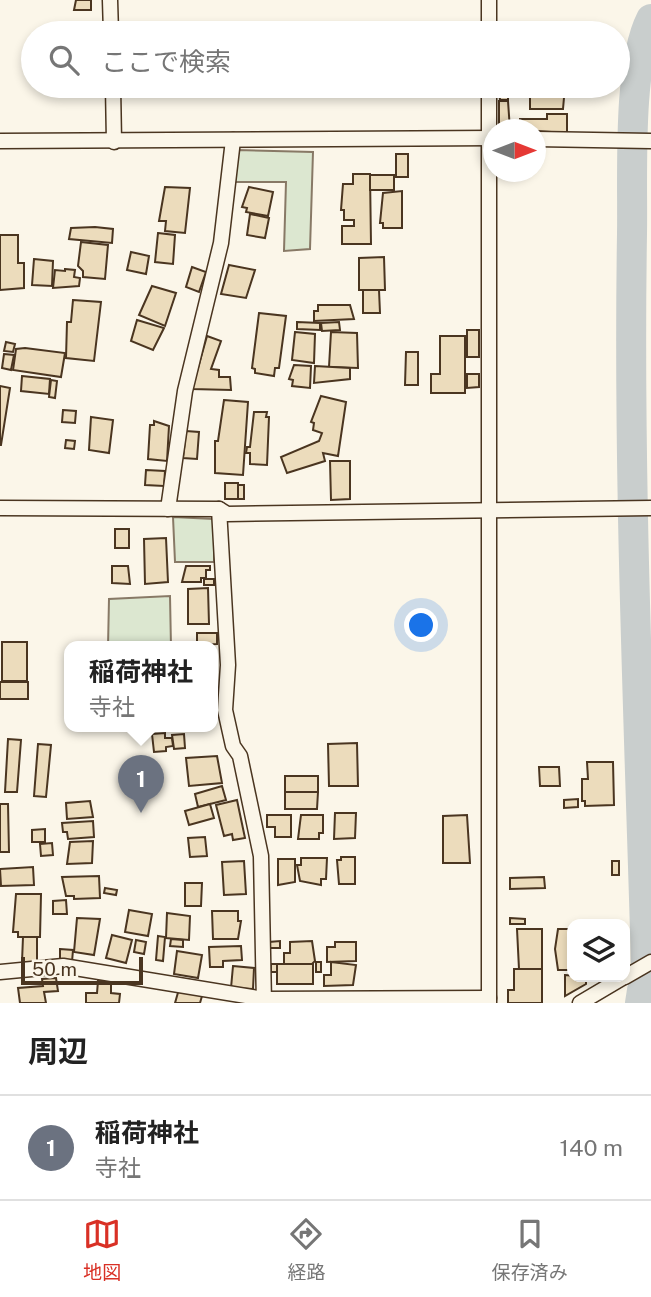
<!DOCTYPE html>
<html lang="ja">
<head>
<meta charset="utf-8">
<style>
	:root { --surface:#fff; --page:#f2f2f2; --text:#222; --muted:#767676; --line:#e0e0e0; --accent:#d93025 }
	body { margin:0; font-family:"Public Sans","Noto Sans JP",sans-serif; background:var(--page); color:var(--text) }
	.controls { position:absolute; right:21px; bottom:21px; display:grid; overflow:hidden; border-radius:14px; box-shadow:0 4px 10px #0003 }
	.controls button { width:63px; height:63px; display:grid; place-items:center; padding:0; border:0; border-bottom:2px solid var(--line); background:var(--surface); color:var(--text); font:35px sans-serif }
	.compass { position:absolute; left:483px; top:119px; width:63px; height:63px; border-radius:50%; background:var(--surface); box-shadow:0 4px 10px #0003; rotate:90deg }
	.scale { position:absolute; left:21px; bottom:18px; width:122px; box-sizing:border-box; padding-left:7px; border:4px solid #4a3520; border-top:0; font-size:19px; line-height:24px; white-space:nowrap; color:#4a3520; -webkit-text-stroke:5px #fbf6e9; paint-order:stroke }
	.you { position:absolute; left:422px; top:626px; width:24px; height:24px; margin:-18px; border:5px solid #fff; border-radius:50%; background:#1a73e8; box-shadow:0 0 0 10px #1a73e833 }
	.badge { display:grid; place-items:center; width:46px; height:46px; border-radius:50%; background:var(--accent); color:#fff; font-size:23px; font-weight:700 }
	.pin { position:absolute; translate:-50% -58px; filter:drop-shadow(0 2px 4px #0008) }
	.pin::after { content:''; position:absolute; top:37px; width:24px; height:21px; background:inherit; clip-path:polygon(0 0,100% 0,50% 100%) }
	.popup { position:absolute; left:64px; top:641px; width:154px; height:91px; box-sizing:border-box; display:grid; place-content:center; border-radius:14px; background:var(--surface); filter:drop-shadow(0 2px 5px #0005); font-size:23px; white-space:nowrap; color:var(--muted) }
	.popup b { font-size:26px; color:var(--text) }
	.popup::after { content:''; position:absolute; left:50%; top:100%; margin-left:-14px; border:14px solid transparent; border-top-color:var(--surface) }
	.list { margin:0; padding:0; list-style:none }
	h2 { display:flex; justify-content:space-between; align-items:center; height:91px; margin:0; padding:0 28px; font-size:30px }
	h2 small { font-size:23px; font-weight:400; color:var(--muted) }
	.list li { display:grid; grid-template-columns:46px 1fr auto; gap:21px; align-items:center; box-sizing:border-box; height:105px; padding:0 28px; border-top:2px solid var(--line) }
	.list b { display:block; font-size:26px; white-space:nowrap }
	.list p { margin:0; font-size:23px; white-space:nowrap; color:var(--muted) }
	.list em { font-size:23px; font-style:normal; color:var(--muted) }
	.icon { flex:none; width:38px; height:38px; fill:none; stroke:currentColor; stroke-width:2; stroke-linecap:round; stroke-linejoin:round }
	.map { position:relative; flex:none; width:651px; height:1003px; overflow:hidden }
	.search { position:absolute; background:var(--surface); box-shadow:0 4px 10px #0003; left:21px; right:21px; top:21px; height:77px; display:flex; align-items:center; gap:18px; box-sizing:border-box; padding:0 24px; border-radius:38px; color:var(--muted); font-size:26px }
	.sheet { height:196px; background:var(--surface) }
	nav { display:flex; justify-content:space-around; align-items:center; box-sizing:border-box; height:98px; border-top:2px solid var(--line); background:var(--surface); font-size:19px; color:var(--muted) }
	nav a { display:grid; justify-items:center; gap:4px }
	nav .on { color:var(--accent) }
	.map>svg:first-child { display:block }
	.green { fill:#dce7d0; stroke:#887966; stroke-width:2 }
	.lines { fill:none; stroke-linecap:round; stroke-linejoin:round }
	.river { stroke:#c9cecd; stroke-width:30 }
	.building { fill:#ecdcbc; stroke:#4a3520; stroke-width:2 }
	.street-casing { stroke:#4a3520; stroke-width:17 }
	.street { stroke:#fbf6e9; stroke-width:14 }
</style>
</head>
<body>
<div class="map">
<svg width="651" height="1003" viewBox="0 0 651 1003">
	<rect width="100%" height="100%" fill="#fbf6e9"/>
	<!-- green -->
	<g class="green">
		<polygon points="237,150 313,152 310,249 284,251 286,182 234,182"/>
		<polygon points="173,517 214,519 214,562 175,562"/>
		<polygon points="170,596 171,647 108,647 109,599"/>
	</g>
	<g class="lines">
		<!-- river -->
		<path class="river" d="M640 1003 646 965C639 721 628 478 632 234 633 178 627 66 651 19"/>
	</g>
	<!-- building -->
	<g class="building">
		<polygon points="76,0 91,0 91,10 74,10"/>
		<polygon points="537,86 565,86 563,109 530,109 530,95 537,95"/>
		<polygon points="499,88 508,88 508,100 500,100"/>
		<polygon points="499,101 508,101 510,130 499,130"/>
		<polygon points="547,114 567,114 567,133 520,130 520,119 547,119"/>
		<rect x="396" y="154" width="12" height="23"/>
		<polygon points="353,174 370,174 371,244 342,244 342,226 354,226 354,220 344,220 344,210 341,210 343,184 353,184"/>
		<rect x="370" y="175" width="24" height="15"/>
		<polygon points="165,187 190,188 185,233 165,231 166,221 159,221"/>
		<polygon points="249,187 273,192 268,216 246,212 247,208 242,207"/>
		<polygon points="402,191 402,228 383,228 383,223 380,223 383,193"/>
		<polygon points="250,214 269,218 265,238 247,235"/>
		<polygon points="95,227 113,229 112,243 69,239 71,228"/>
		<polygon points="158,233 175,235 173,264 155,262"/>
		<polygon points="0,235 18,235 18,263 24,263 24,288 0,290"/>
		<polygon points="81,242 108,245 105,279 83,277 83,271 78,266"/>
		<polygon points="131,252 149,256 146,274 127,270"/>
		<polygon points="384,257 385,290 359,290 359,258"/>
		<polygon points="34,259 53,261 52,286 32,285"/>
		<polygon points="229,265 255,270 246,298 221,294"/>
		<polygon points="192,267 206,272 199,292 186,287"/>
		<polygon points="65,269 75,270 74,277 80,278 79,286 53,288 55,270 65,271"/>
		<polygon points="152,286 176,293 165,326 139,315"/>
		<polygon points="363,290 379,290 380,313 363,313"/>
		<polygon points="73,300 101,302 94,361 66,358 67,322 71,322"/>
		<polygon points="318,305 350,305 354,319 314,321 314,311 318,311"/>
		<polygon points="259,313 286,316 279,368 275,368 274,376 255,373 255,369 252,368"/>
		<polygon points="137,320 164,328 153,350 131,341"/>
		<polygon points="297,322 320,323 320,330 297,329"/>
		<polygon points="339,322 340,330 322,331 321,323"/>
		<rect x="467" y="330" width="12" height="27"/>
		<polygon points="295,332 315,334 314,363 292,360"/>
		<polygon points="331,332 357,333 358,368 329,367"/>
		<polygon points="207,336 221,341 211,369 219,370 219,377 230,377 231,390 192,389"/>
		<polygon points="440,336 465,336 465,393 431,393 431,374 440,374"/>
		<polygon points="6,342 15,344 13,352 4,351"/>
		<polygon points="25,348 65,353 61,377 13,370 16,349"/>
		<polygon points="406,352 418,352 418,385 405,385"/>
		<polygon points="4,354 14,355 11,370 2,368"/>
		<polygon points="294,365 311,366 310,388 292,386 293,380 289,379"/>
		<polygon points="315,366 350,368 350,379 314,383"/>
		<polygon points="467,374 479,374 479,387 467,388"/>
		<polygon points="22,376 50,379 49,394 21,391"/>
		<polygon points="51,380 57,381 55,398 49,397"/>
		<polygon points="0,386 10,388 1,445 0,445"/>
		<polygon points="321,396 346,402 338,456 323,453 325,461 287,473 281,457 319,441 322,433 313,430 314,423 311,422"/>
		<polygon points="224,400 248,402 243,475 215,473 215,441 218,441"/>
		<polygon points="63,410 76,411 75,423 62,422"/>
		<polygon points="254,412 267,412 266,417 269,417 267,465 250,464 250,453 246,453 247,447 250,447"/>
		<polygon points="91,417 113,420 109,453 89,450"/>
		<polygon points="154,421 169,426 167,461 148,459 150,425 154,425"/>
		<polygon points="186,431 199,432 197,459 183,458"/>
		<polygon points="66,440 75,441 74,449 65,448"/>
		<polygon points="330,461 350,461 350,499 331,500"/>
		<polygon points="146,470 165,471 164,486 145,485"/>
		<rect x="225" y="483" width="13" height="16"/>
		<rect x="238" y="485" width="6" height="14"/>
		<rect x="115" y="529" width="14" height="19"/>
		<polygon points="166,538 168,582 145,584 144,539"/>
		<polygon points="112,566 128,566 130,584 112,583"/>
		<polygon points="186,566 210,566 210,570 206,570 206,578 201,578 201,582 182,582"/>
		<rect x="204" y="579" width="10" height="6"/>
		<polygon points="208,588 209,624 188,624 188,589"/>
		<polygon points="197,633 217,633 217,644 197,645"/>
		<rect x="2" y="642" width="25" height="39"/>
		<rect x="213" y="671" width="3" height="26"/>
		<rect x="0" y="682" width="28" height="17"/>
		<polygon points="165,733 165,738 172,738 173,746 166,747 166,751 154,752 152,734"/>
		<polygon points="184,734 185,748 174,749 172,735"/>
		<polygon points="8,739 21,740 17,792 5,792"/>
		<polygon points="357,743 358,786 329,786 328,744"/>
		<polygon points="38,744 51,745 46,797 34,796"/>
		<polygon points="217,756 222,783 189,786 186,758"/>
		<polygon points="587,762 613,762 614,805 585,806 585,801 582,801 582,779 588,779"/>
		<polygon points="539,767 559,767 560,786 540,786"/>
		<rect x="285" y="776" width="33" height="16"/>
		<polygon points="222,786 226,800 198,807 195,794"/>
		<polygon points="285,792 318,792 317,809 285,809"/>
		<polygon points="578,799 578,807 564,808 564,800"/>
		<polygon points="237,800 245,838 233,840 232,834 224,836 216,805"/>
		<polygon points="90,801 93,817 67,819 66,803"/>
		<polygon points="0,804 8,804 9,852 0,852"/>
		<polygon points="210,804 214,818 189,825 185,811"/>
		<polygon points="335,813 356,813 355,838 334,839"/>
		<polygon points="267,815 291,815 291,837 275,837 275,827 267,827"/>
		<polygon points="301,815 323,815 323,833 319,833 319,839 298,839"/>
		<polygon points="467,815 470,863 443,863 443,816"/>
		<polygon points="93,821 94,837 68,839 67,832 63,832 62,823"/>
		<polygon points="45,829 45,842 32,842 32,830"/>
		<polygon points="205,837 207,856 190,857 188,838"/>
		<polygon points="93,841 92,863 67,864 70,842"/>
		<polygon points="52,843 53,855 41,856 40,844"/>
		<polygon points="341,857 355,857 355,884 339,884 337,860 341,860"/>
		<polygon points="301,858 327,858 326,879 321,879 321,885 300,881 297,865 301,865"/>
		<polygon points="278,859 295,859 295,882 278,885"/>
		<polygon points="244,861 246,894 224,895 222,862"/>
		<rect x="612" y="861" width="7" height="14"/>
		<polygon points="33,867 34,885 1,886 0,869"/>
		<polygon points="99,876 100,898 74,899 74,896 66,896 62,877"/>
		<polygon points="544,877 545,888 510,889 510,878"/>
		<polygon points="185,883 202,883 201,906 185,906"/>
		<polygon points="105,888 117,890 116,895 104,893"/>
		<polygon points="16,894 41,894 40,937 18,937 18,932 13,932"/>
		<polygon points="66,900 67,914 53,914 53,901"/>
		<polygon points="129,910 152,914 148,936 125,932"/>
		<polygon points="212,911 238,911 238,921 241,921 238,939 213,939"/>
		<polygon points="167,913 190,916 189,940 166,938"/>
		<polygon points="77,918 100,919 94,955 74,952"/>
		<polygon points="510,918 525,919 525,924 510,924"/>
		<polygon points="517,929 542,929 542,969 519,969"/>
		<polygon points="558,929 572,929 572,970 558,970 555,949"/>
		<polygon points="112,935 132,940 126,963 106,958"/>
		<polygon points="158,936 165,937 163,961 156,960"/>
		<polygon points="23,937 37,937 37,962 22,962"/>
		<polygon points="171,939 183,940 183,947 170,946"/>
		<polygon points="136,940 146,942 144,954 134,952"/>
		<polygon points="280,941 280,948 269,948 269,942"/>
		<polygon points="312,941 315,961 312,964 284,964 284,953 290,953 290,942"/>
		<polygon points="335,942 356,942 356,961 327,962 327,947 335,947"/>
		<polygon points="241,946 242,960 223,961 223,967 210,967 209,947"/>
		<polygon points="60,949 73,950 72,962 60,961"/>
		<polygon points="177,951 202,955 198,978 174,974"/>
		<rect x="316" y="962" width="5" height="10"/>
		<polygon points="331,962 356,965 353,985 324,986 324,975 331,975"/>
		<rect x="271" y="964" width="6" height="8"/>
		<rect x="277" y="964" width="36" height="20"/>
		<polygon points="233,966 254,968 253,989 231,988"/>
		<polygon points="514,969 542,969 542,1003 508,1003 508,990 514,990"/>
		<polygon points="565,975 586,977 586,984 565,996"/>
		<polygon points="56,978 58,991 44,992 46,1003 20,1003 18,988 43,986 42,979"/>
		<polygon points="98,981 111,982 111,993 120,994 119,1003 86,1003 86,993 97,993"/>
		<polygon points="179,989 202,996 200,1003 175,1003"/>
	</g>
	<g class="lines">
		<!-- street casing -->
		<g class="street-casing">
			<g id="street">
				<polyline points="110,0 111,33"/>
				<polyline points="489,0 489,33"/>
				<polyline points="113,86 114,142"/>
				<polyline points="536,139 651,141"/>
				<polyline points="0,141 494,138"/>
				<polyline points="0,508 219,509 227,514 651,508"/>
				<polyline points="168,509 185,391 221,243 233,140"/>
				<polyline points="219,509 228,665 225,710 233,746 240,756 261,856 264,1003"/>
				<polyline points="0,972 63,966 264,999 489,998"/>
				<polyline points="625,977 651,962"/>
				<polyline points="489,1003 489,86"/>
				<polyline points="580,1003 624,977"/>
			</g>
		</g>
		<!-- street -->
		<use href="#street" class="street"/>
	</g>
</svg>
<div class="controls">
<button><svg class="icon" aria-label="layers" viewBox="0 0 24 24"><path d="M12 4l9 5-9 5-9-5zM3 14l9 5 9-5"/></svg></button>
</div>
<svg class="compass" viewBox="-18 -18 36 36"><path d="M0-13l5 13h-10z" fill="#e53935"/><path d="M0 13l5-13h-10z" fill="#767676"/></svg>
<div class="scale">50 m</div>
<div class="you"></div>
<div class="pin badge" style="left:141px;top:813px;background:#6b7280">1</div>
<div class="popup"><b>稲荷神社</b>寺社</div>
<div class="search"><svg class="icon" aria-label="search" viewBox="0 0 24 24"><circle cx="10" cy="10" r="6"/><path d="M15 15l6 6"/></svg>ここで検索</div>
</div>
<section class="sheet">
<h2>周辺<small></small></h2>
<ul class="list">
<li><span class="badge" style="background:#6b7280">1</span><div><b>稲荷神社</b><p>寺社</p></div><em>140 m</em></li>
</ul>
</section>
<nav>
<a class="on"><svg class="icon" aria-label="map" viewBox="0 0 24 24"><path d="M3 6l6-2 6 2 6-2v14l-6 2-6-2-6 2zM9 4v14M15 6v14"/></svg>地図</a>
<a><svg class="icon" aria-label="directions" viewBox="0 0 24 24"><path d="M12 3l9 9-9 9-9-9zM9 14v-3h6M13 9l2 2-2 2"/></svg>経路</a>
<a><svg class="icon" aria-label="saved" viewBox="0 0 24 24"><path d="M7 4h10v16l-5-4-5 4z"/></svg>保存済み</a>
</nav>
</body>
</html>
